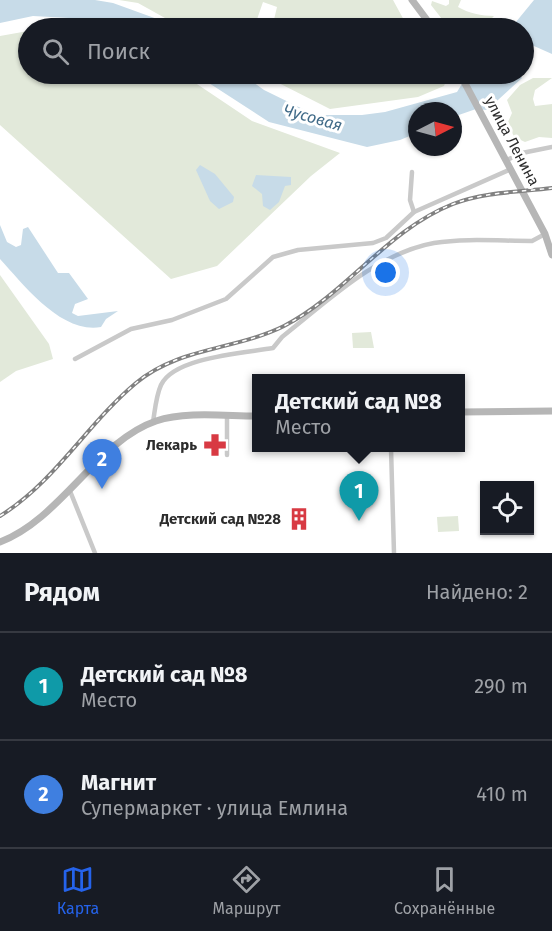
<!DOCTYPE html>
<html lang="ru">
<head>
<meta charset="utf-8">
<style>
	:root { --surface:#171b24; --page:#242831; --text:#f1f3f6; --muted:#9ea1a6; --line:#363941; --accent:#2563eb }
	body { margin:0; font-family:"Fira Sans",sans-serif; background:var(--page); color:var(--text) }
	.controls { position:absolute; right:18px; bottom:18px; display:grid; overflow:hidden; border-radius:0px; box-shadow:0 2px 4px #0004 }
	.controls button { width:54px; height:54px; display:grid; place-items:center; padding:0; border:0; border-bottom:2px solid var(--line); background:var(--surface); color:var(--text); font:30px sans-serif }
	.compass { position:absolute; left:408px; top:102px; width:54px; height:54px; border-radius:50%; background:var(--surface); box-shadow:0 2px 4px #0004; rotate:84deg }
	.you { position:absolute; left:386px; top:273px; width:21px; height:21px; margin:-15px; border:4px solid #fff; border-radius:50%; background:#1a73e8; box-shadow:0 0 0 9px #1a73e833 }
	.badge { display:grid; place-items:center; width:39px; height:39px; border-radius:50%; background:var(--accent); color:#fff; font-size:20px; font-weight:700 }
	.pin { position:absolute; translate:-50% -50px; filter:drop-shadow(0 2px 3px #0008) }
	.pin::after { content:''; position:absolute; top:32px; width:21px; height:18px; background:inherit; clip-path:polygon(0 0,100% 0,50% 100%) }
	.popup { position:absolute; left:252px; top:374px; width:213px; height:78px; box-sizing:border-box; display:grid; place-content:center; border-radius:0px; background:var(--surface); filter:drop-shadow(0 2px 4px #0005); font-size:20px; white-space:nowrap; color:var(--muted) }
	.popup b { font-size:22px; color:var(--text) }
	.popup::after { content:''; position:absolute; left:50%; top:100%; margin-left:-12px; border:12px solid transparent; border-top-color:var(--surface) }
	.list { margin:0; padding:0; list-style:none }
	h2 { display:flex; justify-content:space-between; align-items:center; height:78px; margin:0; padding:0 24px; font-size:26px }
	h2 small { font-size:20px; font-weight:400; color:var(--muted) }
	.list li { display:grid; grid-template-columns:39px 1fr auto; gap:18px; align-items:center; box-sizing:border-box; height:108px; padding:0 24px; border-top:2px solid var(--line) }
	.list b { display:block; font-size:22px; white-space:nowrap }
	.list p { margin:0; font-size:20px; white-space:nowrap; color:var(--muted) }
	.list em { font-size:20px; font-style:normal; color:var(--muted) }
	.icon { flex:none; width:33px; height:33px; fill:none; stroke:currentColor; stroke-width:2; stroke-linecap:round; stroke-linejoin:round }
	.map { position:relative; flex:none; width:552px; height:553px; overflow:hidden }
	.search { position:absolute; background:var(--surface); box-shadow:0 2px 4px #0004; left:18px; right:18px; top:18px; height:66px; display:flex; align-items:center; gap:15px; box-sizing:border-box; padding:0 21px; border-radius:33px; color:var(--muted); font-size:22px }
	.sheet { height:294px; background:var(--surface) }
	nav { display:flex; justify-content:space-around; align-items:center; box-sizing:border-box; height:84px; border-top:2px solid var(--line); background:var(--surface); font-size:16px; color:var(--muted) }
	nav a { display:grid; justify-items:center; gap:3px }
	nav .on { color:var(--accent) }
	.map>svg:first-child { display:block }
	.green { fill:#e2e9da }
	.water { fill:#c7dbe8 }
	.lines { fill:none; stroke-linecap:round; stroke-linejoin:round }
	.street { stroke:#c9c9c9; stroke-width:4.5 }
	.secondary { stroke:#b6b6b6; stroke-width:7 }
	.rail-casing { stroke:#818181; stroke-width:4 }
	.rail { stroke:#fff; stroke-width:1.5; stroke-dasharray:4.5; stroke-linecap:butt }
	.labels { text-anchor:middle; stroke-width:6; stroke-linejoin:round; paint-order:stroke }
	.street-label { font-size:15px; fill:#2c2c2c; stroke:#fff }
	.poi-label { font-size:15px; font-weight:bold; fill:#2c2c2c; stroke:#fff; text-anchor:end }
	.water-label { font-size:16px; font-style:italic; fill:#416b88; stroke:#fff }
</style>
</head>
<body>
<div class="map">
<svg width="552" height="553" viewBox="0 0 552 553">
	<rect width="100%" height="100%" fill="#fff"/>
	<!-- green -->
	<g class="green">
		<polygon points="119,0 393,0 405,22 417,28 272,28 277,7 263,2 254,28 183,28 138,3"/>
		<path d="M449 0H461L458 7C468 13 482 16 494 16L487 23 489 27 497 28H449L431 5 432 1 446 6 449 4Z"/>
		<polygon points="28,31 28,74 182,74 252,121 340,153 311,176 217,266 171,279 0,125 0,36"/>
		<polygon points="261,74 447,74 448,76 444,86 418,97 330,109"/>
		<polygon points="533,78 552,78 535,90 533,99 535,106 552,104 552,138 539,137 525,142 514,137 508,122 512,113 507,100 520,85"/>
		<polygon points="0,275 49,344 53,359 16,371 0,382"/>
		<polygon points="371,332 374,348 353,348 352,333"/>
		<polygon points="458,516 459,531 438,532 437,517"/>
	</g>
	<!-- water -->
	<g class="water">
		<polygon points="0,0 95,0 113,3 182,28 109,28 69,18 33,16 0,23"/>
		<polygon points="534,0 552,0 552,54 534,46 524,51 524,28 511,28"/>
		<polygon points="195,74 242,74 264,90 315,115 362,115 385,112 457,92 468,74 519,74 522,78 487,110 476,109 453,117 453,111 417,111 417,133 400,140 367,147 269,122"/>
		<polygon points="200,165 215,174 234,197 233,202 219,209 210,201 196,170"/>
		<polygon points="256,175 291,177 291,185 285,186 279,202 270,210 263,206 262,194 252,186"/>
		<path d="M0 225 7 242 16 247 21 245 23 229 28 227 58 273H69L88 299 75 304 72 313 78 316 118 311 106 319 101 327C61 334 24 285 0 259Z"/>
	</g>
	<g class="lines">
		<!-- street -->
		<g class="street">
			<polyline points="507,160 522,153 552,147"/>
			<polyline points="412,172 410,200 414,212"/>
			<polyline points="75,359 131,329 172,320 226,299 273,257 298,250 373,243 386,238 414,212 511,169"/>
			<path d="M153 422C155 410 156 396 161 385 174 357 245 353 273 348L282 337C328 301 375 254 434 243 465 238 500 241 532 241L545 234"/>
			<polyline points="391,448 394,553"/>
			<polyline points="227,455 227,416"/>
			<polyline points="70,491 95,553"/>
		</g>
		<!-- secondary -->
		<g class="secondary">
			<polyline points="412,0 433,28"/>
			<polyline points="460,74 545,234 552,255"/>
			<polyline points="461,412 552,411"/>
			<path d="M0 542C61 519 97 441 156 421 186 411 225 416 257 416"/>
		</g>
		<!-- rail casing -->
		<g class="rail-casing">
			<path id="rail" d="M0 516C55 482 87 424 136 383 179 347 236 350 284 326 346 294 387 230 453 204 484 192 519 192 552 188"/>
		</g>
		<!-- rail -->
		<use href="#rail" class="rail"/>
	</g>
	<!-- icons -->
	<defs>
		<g id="pharmacy-bare" transform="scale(1.8)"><path d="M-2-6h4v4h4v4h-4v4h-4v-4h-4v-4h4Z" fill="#d83a43" stroke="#fff" stroke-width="2.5" paint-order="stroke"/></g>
		<g id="building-bare" transform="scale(1.8)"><path d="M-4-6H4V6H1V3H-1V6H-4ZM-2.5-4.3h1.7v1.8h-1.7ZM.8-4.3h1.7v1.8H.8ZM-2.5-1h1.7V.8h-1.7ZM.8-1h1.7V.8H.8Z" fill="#d83a43" stroke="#fff" stroke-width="2.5" paint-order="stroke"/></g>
	</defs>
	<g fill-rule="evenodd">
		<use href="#pharmacy-bare" x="215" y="445"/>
		<use href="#building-bare" x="299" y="519"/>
	</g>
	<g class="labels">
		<!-- street labels -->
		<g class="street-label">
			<text transform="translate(512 141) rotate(62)" y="5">улица Ленина</text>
		</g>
		<!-- poi labels -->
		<g class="poi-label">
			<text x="197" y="450">Лекарь</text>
			<text x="281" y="524">Детский сад №28</text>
		</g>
		<!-- water labels -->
		<g class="water-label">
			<text transform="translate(313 117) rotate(16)" y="6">Чусовая</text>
		</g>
	</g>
</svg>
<div class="controls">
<button><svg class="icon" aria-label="locate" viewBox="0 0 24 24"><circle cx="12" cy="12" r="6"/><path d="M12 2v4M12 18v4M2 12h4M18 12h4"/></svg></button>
</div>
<svg class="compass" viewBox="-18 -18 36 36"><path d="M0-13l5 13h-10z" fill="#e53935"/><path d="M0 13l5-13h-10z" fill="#9ea1a6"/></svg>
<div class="you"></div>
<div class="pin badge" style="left:359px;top:521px;background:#0f9aa8">1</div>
<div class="popup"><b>Детский сад №8</b>Место</div>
<div class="pin badge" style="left:102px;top:489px;background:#3f7fe0">2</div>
<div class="search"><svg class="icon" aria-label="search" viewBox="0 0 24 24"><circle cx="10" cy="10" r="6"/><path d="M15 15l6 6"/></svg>Поиск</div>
</div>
<section class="sheet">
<h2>Рядом<small>Найдено: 2</small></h2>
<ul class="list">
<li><span class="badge" style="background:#0f9aa8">1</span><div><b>Детский сад №8</b><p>Место</p></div><em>290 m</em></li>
<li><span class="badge" style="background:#3f7fe0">2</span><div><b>Магнит</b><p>Супермаркет · улица Емлина</p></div><em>410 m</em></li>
</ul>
</section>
<nav>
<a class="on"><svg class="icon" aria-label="map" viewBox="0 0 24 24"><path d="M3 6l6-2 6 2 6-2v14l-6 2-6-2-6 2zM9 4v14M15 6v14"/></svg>Карта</a>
<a><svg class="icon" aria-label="directions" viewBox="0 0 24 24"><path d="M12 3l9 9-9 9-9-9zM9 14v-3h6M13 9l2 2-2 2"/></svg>Маршрут</a>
<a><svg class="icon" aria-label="saved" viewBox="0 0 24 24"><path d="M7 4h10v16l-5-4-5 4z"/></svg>Сохранённые</a>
</nav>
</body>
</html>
